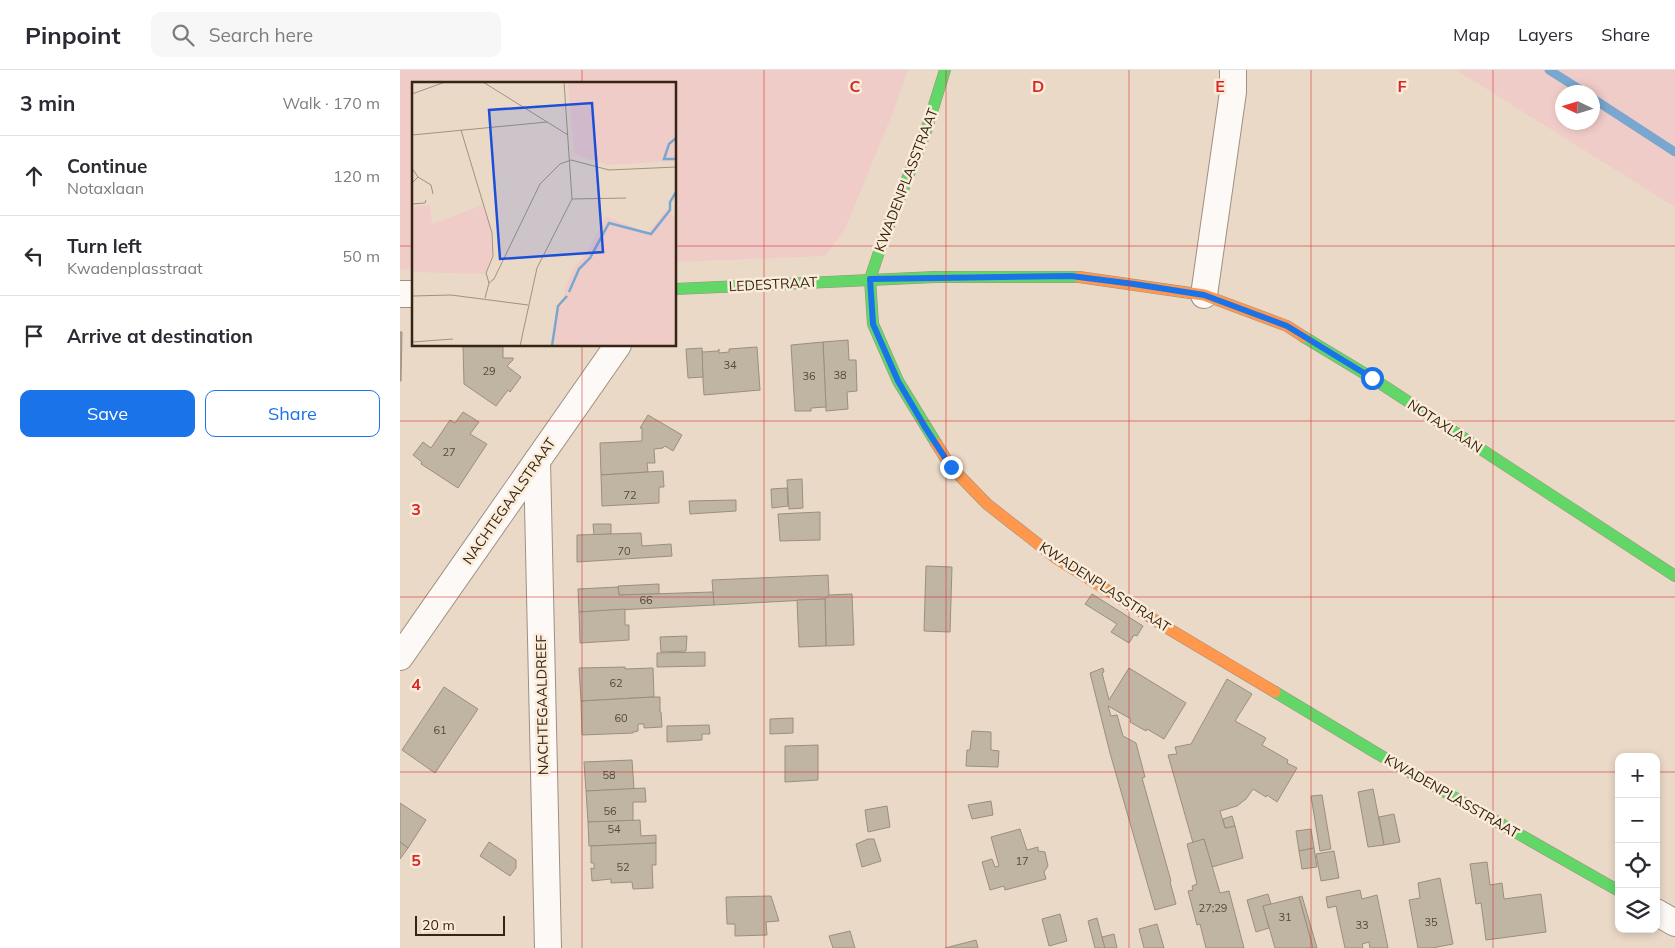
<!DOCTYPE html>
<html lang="en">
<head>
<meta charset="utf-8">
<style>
	:root { --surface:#fff; --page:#f7f7f7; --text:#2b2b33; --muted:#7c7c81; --line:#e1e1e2; --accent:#1a73e8 }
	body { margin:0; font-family:Mulish,sans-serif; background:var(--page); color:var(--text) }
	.controls { position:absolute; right:15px; bottom:15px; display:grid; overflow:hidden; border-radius:10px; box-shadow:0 2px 8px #0003 }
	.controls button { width:45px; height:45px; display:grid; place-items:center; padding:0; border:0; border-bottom:1px solid var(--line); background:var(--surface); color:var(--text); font:25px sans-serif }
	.compass { position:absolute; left:1155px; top:15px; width:45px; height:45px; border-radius:50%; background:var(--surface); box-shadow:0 2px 8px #0003; rotate:274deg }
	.scale { position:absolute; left:15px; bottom:12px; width:90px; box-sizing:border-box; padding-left:5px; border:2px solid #342514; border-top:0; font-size:14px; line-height:18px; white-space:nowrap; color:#342514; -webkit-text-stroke:4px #fbebd9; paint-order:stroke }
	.stop { position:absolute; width:15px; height:15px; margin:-11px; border:4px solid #1a73e8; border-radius:50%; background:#fff }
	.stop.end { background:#1a73e8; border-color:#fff; box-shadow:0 1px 5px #0008 }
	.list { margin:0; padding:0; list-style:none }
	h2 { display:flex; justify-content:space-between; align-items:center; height:65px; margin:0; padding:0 20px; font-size:21px }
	h2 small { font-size:16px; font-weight:400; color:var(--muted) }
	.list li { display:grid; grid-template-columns:32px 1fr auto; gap:15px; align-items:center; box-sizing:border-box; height:80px; padding:0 20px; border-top:1px solid var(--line) }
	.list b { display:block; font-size:19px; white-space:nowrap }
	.list p { margin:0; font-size:16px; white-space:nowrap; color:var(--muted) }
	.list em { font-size:16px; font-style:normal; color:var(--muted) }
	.actions { display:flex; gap:10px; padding:15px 20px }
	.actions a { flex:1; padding:11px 0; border:1px solid var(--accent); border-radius:10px; text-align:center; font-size:18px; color:var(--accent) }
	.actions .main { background:var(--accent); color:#fff }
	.icon { flex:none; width:28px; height:28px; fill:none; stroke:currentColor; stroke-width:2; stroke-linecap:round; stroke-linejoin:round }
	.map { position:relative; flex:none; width:1275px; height:878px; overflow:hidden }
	header { display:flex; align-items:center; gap:30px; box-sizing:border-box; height:70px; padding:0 25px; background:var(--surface); border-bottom:1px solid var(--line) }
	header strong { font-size:24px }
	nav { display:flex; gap:28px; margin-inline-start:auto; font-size:18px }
	.search { width:350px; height:45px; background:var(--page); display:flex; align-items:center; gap:12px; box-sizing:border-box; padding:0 18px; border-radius:10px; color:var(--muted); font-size:19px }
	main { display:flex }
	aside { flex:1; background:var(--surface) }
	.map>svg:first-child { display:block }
	.green { fill:#f0ccc8; fill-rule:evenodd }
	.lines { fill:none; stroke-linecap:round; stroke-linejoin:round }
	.stream { stroke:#7aa7cf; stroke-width:9 }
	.building { fill:#c0b5a3; stroke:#9a8f7d }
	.street-casing { stroke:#9f9081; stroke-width:28 }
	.fast-casing { stroke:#9f9081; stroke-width:12 }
	.slow-casing { stroke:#9f9081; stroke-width:12 }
	.street { stroke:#fcf9f7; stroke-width:26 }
	.fast { stroke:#63d668; stroke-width:11 }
	.slow { stroke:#ff974d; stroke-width:11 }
	.route { stroke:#1a73e8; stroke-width:6 }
	.grid { fill:none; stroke:#d62828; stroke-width:1; stroke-opacity:0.55 }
	.labels { text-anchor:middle; stroke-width:5; stroke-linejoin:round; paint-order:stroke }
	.number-label { font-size:11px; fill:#574938 }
	.street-label { font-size:14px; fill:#342514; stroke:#fbebd9 }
	.inset-river { fill:none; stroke:#7aa7cf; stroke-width:2.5 }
	.inset-road { fill:none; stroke:#a2917f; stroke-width:1 }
	.view { fill:#1d4ed8; fill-opacity:0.15; stroke:#1d4ed8; stroke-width:2.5 }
	.inset-edge { fill:none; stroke:#342514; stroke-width:2.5 }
	.grid-label { font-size:16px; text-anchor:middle; font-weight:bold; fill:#d62828; stroke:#fbebd9; stroke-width:5; stroke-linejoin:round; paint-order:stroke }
</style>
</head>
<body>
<header>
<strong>Pinpoint</strong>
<div class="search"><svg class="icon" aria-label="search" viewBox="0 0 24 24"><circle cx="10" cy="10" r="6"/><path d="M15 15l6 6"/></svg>Search here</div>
<nav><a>Map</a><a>Layers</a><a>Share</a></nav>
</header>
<main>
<aside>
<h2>3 min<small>Walk · 170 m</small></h2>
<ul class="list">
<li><svg class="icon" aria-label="ahead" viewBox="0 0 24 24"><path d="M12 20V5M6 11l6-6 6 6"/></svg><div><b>Continue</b><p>Notaxlaan</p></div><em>120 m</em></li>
<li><svg class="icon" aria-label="left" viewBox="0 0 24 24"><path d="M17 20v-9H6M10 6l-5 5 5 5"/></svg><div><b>Turn left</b><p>Kwadenplasstraat</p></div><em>50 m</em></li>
<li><svg class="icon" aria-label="arrive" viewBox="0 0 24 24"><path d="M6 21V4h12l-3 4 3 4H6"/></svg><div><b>Arrive at destination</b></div></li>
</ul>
<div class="actions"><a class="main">Save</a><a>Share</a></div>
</aside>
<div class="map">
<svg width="1275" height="878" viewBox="0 0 1275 878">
	<rect width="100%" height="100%" fill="#ebd9c7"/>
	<!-- green -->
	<g class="green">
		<polygon points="0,0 508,0 494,40 445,159 425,186 275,192 275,14 14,14 14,199 0,200"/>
		<path d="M1056 0H1275V137ZM1162 22H1192V52H1162Z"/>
	</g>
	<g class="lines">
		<!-- stream -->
		<g class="stream">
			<polyline points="1149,0 1184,22"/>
			<polyline points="1192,28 1275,82"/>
		</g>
	</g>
	<!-- building -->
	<g class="building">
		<polygon points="0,262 2,262 1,311 0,311"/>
		<polygon points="448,270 449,290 456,290 457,321 447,322 448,339 426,341 423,272"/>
		<polygon points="423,272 426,337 411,338 411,341 395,341 391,275"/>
		<polygon points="63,275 103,275 103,288 113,288 113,290 107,296 121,307 110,322 108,320 96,336 64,314"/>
		<polygon points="357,277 360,320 304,325 301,280 303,282 318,281 319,279 319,283 329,282 329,279"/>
		<polygon points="302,278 303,307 288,308 286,279"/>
		<polygon points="63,342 79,352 70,364 87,374 58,418 21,394 22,392 13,385 23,372 31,378 50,350 55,353"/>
		<polygon points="248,345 282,365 273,381 265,376 263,378 254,379 255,393 247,393 248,402 201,405 200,373 242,371 242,358 240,358"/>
		<polygon points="263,401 264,417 259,417 259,433 202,436 201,405"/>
		<polygon points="402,409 403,438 389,439 387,410"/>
		<polygon points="387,418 388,436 372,438 371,419"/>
		<polygon points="336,430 336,441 290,444 289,431"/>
		<polygon points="420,442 420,470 380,471 378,444"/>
		<polygon points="193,454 211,454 211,464 194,465"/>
		<polygon points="241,463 242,476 271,474 272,486 177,492 177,465"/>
		<polygon points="526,496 552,497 550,562 524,561"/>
		<polygon points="428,505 429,525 425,529 314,535 312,510"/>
		<polygon points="259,514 259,524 219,525 218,516"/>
		<polygon points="218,517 219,525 313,522 314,535 179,542 178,519"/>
		<polygon points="452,524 454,575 426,576 425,529 429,525"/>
		<polygon points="692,524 743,556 737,566 734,565 729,573 711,562 717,554 685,534"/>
		<polygon points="425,529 426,576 399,577 397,530"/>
		<polygon points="225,539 225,555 229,555 229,570 180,573 179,542"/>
		<polygon points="287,566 286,581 261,582 260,567"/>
		<polygon points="305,582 305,596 257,597 257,583"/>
		<polygon points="225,597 225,599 253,598 254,627 181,631 179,598"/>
		<polygon points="703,598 704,602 702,603 709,630 729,598 786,633 764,669 747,659 746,661 730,652 731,649 708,636 711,646 717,645 723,666 736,673 745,707 742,708 771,811 770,812 776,834 755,840 710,683 690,603"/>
		<polygon points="827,609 852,624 835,651 866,668 862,675 888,690 887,693 897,698 877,732 867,725 866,727 853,719 846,729 837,736 820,741 825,758 835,756 843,788 812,797 804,769 793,773 768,685 777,684 775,677 791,674"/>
		<polygon points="44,617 78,639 35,703 2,680"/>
		<polygon points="254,627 260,627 260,642 261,642 262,657 244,658 244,654 238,654 238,661 233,662 233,663 182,665 181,631"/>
		<polygon points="393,648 393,663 370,664 370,649"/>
		<polygon points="309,655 310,664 302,664 302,670 267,672 267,656"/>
		<polygon points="572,661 591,662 591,680 599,681 598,697 566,696 567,680 570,680"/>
		<polygon points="418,675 418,710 385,712 385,676"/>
		<polygon points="232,690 234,719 186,721 184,692"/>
		<polygon points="245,718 246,732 233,732 233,751 188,752 186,721"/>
		<polygon points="973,719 984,775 968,777 958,722"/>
		<polygon points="922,725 931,779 920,781 911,726"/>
		<polygon points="591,731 593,745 572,749 568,735"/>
		<polygon points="0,733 26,750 8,778 0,772"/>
		<polygon points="487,736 490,757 468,762 465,740"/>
		<polygon points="994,744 1000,772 984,775 979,747"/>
		<polygon points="832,746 835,756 825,758 823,749"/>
		<polygon points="240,750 241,766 256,765 256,773 189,776 188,752"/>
		<polygon points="620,759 627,780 638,777 638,781 645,782 648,796 644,802 646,809 605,820 604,816 590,820 582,792 592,789 595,797 599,796 591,767"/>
		<polygon points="911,759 914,778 899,781 896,761"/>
		<polygon points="468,769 474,769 481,791 462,797 456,774"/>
		<polygon points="804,769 820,823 829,821 844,878 806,878 800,854 797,855 788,821 793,820 792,816 797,814 787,774"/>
		<polygon points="0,772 8,778 0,789"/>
		<polygon points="89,772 116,790 116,798 110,806 80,786"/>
		<polygon points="256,773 256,795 252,795 253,818 233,819 232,812 211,813 211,809 192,811 191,798 194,799 194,793 191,793 191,776"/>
		<polygon points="914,778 917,797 902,799 899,781"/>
		<polygon points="934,781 939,808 921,811 916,784"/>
		<polygon points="1087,792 1090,815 1102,813 1104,829 1141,824 1146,862 1086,870 1081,833 1076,834 1070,794"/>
		<polygon points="1040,808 1053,874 1032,878 1018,878 1009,830 1020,828 1018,813"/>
		<polygon points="960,820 962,829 977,825 988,878 970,878 969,872 962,874 963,878 945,878 936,836 928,838 926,827"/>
		<polygon points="868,824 871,834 863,836 869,858 856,862 847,830"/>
		<polygon points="371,826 379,851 366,852 367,865 335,866 335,854 327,854 326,827"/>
		<polygon points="902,826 917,878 913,878 899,827"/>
		<polygon points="899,827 913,878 875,878 863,836"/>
		<polygon points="660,844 667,871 649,876 642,849"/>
		<polygon points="697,848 702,867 705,878 695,878 688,851"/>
		<polygon points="757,854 764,878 744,878 739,859"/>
		<polygon points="450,861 455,878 433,878 429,866"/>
		<polygon points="714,864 717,878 705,878 702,867"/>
		<polygon points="576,870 578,878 545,878"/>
	</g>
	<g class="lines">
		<!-- street casing -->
		<g class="street-casing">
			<g id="street">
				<polyline points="0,224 14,224"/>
				<polyline points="804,225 833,22 833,0"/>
				<polyline points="137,391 148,878"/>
				<polyline points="0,587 218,275"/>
				<polyline points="1256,842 1275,853"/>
			</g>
		</g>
		<!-- fast casing -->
		<g class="fast-casing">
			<g id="fast">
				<polyline points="275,219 535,207 679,207"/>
				<polyline points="904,267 972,308 1275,506"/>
				<polyline points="536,373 498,311 473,254 470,209 483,170 526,61 545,0"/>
				<polyline points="875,622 978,684 1219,821"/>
			</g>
		</g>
		<!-- slow casing -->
		<g class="slow-casing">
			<g id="slow">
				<polyline points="679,207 804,225 887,256 904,267"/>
				<polyline points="536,373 551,397 587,434 656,488 769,559 875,622"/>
			</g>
		</g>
		<!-- street -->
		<use href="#street" class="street"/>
		<!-- fast -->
		<use href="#fast" class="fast"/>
		<!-- slow -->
		<use href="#slow" class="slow"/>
	</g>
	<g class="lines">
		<!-- route -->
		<polyline class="route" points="551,397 525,357 498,311 473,254 470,209 671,206 734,214 804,225 887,256 972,308"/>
	</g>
	<!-- grid -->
	<path class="grid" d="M182 0V14M364 0V878M546 0V878M729 0V878M911 0V878M1093 0V878M0 176H14M275 176H1275M182 275V878M0 351H1275M0 527H1275M0 702H1219M1256 702H1275"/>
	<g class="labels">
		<!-- number labels -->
		<g class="number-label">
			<text x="330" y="299">34</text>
			<text x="89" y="305">29</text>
			<text x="440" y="309">38</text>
			<text x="409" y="310">36</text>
			<text x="49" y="386">27</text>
			<text x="230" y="429">72</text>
			<text x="224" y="485">70</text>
			<text x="246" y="534">66</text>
			<text x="216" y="617">62</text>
			<text x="221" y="652">60</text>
			<text x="40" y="664">61</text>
			<text x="209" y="709">58</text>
			<text x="210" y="745">56</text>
			<text x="214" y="763">54</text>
			<text x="622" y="795">17</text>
			<text x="223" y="801">52</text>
			<text x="813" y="842">27;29</text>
			<text x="885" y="851">31</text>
			<text x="1031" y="856">35</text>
			<text x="962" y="859">33</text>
		</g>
		<!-- street labels -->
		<g class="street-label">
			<text transform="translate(506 110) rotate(-69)" y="5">KWADENPLASSTRAAT</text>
			<text transform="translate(373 214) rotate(-3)" y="5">LEDESTRAAT</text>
			<text transform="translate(1045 356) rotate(33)" y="5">NOTAXLAAN</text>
			<text transform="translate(109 431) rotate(-55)" y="5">NACHTEGAALSTRAAT</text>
			<text transform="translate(705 517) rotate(33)" y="5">KWADENPLASSTRAAT</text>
			<text transform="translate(142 635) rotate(-91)" y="5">NACHTEGAALDREEF</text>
			<text transform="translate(1052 726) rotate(30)" y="5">KWADENPLASSTRAAT</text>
		</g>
	</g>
	<!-- overview -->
	<g transform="translate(12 12)">
		<rect width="264" height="264" fill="#ebd9c7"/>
		<path d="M156 0H264V79L195 83 162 72ZM18 123 20 142 70 123 78 143 80 173 73 192 0 190V125ZM255 126 264 138V264H142L145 224H151L153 205 162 185 174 172 194 134 236 151Z" fill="#f0ccc8"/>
		<path class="inset-river" d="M264 56 257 62 252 77H264M157 210 167 187 178 176 197 141 239 152 258 128V120L264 110M140 264 146 224 155 214"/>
		<path class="inset-road" d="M71 0 156 53M0 12 33 0M49 48 80 151 81 174 74 191 77 201 73 216M0 53 135 40M0 86 6 95 0 101M6 95 19 103 21 112M160 117 214 116M0 122 13 121 14 118M77 201 82 197 128 102 148 82 159 78 197 88 264 85M0 214 39 213 116 223M0 260 41 257M108 264 125 186 160 117 152 0"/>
		<path class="view" d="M180 21 191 170 88 177 77 28Z"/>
		<rect width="264" height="264" class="inset-edge"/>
	</g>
	<g class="grid-label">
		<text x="455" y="22">C</text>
		<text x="638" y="22">D</text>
		<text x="820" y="22">E</text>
		<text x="1002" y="22">F</text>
		<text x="16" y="445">3</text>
		<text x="16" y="620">4</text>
		<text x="16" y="796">5</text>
	</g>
</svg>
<div class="controls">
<button>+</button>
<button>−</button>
<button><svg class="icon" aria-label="locate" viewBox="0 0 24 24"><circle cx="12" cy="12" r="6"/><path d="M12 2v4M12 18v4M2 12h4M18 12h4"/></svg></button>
<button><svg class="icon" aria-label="layers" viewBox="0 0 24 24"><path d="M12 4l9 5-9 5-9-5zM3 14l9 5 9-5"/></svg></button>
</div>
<svg class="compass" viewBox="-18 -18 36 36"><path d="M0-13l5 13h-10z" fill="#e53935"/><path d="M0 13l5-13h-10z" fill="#7c7c81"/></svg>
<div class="scale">20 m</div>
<div class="stop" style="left:972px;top:308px"></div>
<div class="stop end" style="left:551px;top:397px"></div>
</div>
</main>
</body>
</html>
